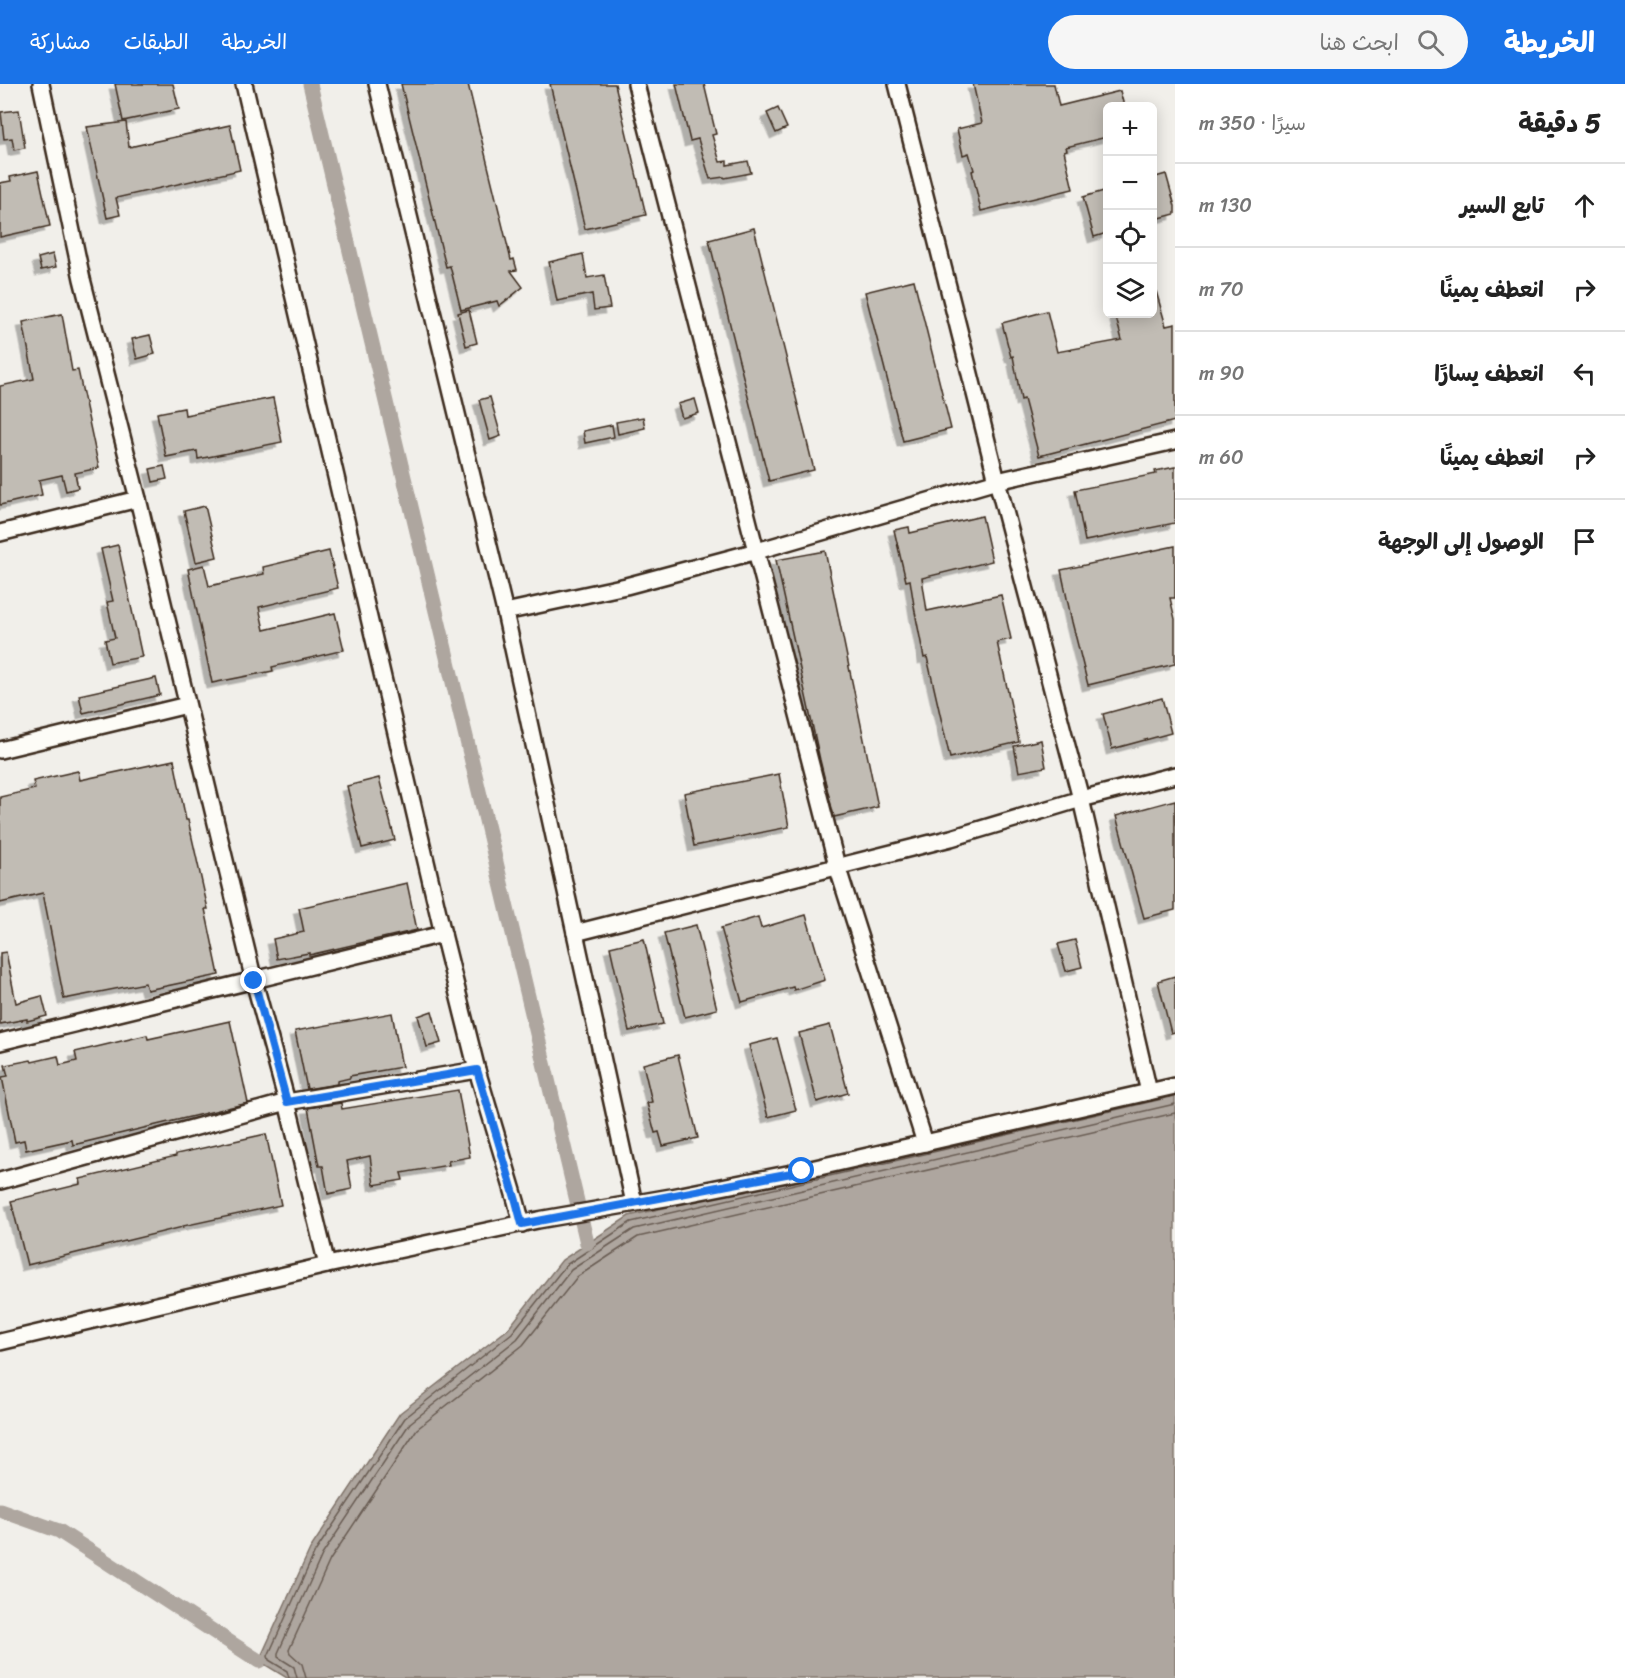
<!DOCTYPE html>
<html lang="ar">
<head>
<meta charset="utf-8">
<style>
	:root { --surface:#fff; --page:#f6f6f6; --text:#222; --muted:#767676; --line:#e0e0e0; --accent:#1a73e8 }
	body { margin:0; font-family:Sriracha,"Playpen Sans Arabic",sans-serif; background:var(--page); color:var(--text); direction:rtl }
	.controls { position:absolute; right:18px; top:18px; display:grid; overflow:hidden; border-radius:9px; box-shadow:0 3px 15px #0003 }
	.controls button { width:54px; height:54px; display:grid; place-items:center; padding:0; border:0; border-bottom:2px solid var(--line); background:var(--surface); color:var(--text); font:30px sans-serif }
	.stop { position:absolute; width:18px; height:18px; margin:-14px; border:4px solid #1a73e8; border-radius:50%; background:#fff }
	.stop.end { background:#1a73e8; border-color:#fff; box-shadow:0 2px 6px #0008 }
	.list { margin:0; padding:0; list-style:none }
	h2 { display:flex; justify-content:space-between; align-items:center; height:78px; margin:0; padding:0 24px; font-size:26px }
	h2 small { font-size:20px; font-weight:400; color:var(--muted) }
	.list li { display:grid; grid-template-columns:39px 1fr auto; gap:18px; align-items:center; box-sizing:border-box; height:84px; padding:0 24px; border-top:2px solid var(--line) }
	.list b { display:block; font-size:22px; white-space:nowrap }
	.list em { font-size:20px; font-style:normal; color:var(--muted) }
	.icon { flex:none; width:33px; height:33px; fill:none; stroke:currentColor; stroke-width:2; stroke-linecap:round; stroke-linejoin:round }
	.map { position:relative; flex:none; width:1175px; height:1594px; overflow:hidden; direction:ltr }
	header { display:flex; align-items:center; gap:36px; box-sizing:border-box; height:84px; padding:0 30px; background:var(--accent); color:#fff }
	header strong { font-size:28px }
	nav { display:flex; gap:33px; margin-inline-start:auto; font-size:21px }
	.search { width:420px; height:54px; background:var(--page); display:flex; align-items:center; gap:15px; box-sizing:border-box; padding:0 21px; border-radius:33px; color:var(--muted); font-size:22px }
	main { display:flex }
	aside { flex:1; background:var(--surface) }
	.map>svg:first-child { display:block }
	.water { fill:#aea69f; stroke:#80746b; stroke-width:1.5 }
	.lines { fill:none; stroke-linecap:round; stroke-linejoin:round }
	.shore { stroke:#695c52; stroke-width:1.5 }
	.canal { stroke:#aea69f; stroke-width:15 }
	.building { fill:#c1bcb4; stroke:#3b2a1e; stroke-width:1.5; filter:url(#shadow) }
	.street-casing { stroke:#3b2a1e; stroke-width:20 }
	.street { stroke:#fdfcf7; stroke-width:15 }
	.route { stroke:#1a73e8; stroke-width:8 }
</style>
</head>
<body>
<header>
<strong>الخريطة</strong>
<div class="search"><svg class="icon" aria-label="search" viewBox="0 0 24 24"><circle cx="10" cy="10" r="6"/><path d="M15 15l6 6"/></svg>ابحث هنا</div>
<nav><a>الخريطة</a><a>الطبقات</a><a>مشاركة</a></nav>
</header>
<main>
<aside>
<h2>5 دقيقة<small>سيرًا · 350 m</small></h2>
<ul class="list">
<li><svg class="icon" aria-label="ahead" viewBox="0 0 24 24"><path d="M12 20V5M6 11l6-6 6 6"/></svg><div><b>تابع السير</b></div><em>130 m</em></li>
<li><svg class="icon" aria-label="right" viewBox="0 0 24 24"><path d="M7 20v-9h11M14 6l5 5-5 5"/></svg><div><b>انعطف يمينًا</b></div><em>70 m</em></li>
<li><svg class="icon" aria-label="left" viewBox="0 0 24 24"><path d="M17 20v-9H6M10 6l-5 5 5 5"/></svg><div><b>انعطف يسارًا</b></div><em>90 m</em></li>
<li><svg class="icon" aria-label="right" viewBox="0 0 24 24"><path d="M7 20v-9h11M14 6l5 5-5 5"/></svg><div><b>انعطف يمينًا</b></div><em>60 m</em></li>
<li><svg class="icon" aria-label="arrive" viewBox="0 0 24 24"><path d="M6 21V4h12l-3 4 3 4H6"/></svg><div><b>الوصول إلى الوجهة</b></div></li>
</ul>
</aside>
<div class="map">
<svg width="1175" height="1594" viewBox="0 0 1175 1594">
	<defs>
		<filter id="shadow"><feDropShadow dx="-5.5" dy="5.5" stdDeviation="0" flood-color="#0004"/></filter>
	</defs>
	<rect width="100%" height="100%" fill="#f1efea"/>
	<filter id="ink" filterUnits="userSpaceOnUse"><feTurbulence type="fractalNoise" baseFrequency=".0167" numOctaves="2"/><feDisplacementMap in="SourceGraphic" scale="12" xChannelSelector="R" yChannelSelector="G"/><feConvolveMatrix kernelMatrix="1 2 1 2 8 2 1 2 1" color-interpolation-filters="sRGB"/></filter>
	<g filter="url(#ink)">
		<!-- water -->
		<polygon class="water" points="1175,1006 1175,1594 287,1594 259,1577 310,1465 400,1329 508,1245 562,1176 629,1132"/>
		<g class="lines">
			<!-- shore -->
			<g class="shore">
				<polyline points="289,1594 287,1587 269,1576 268,1572 315,1468 405,1334 512,1249 566,1181 631,1138 1175,1012"/>
				<polyline points="297,1594 294,1583 278,1573 278,1569 322,1471 410,1339 517,1255 571,1186 634,1145 1175,1020"/>
				<polyline points="306,1594 302,1580 290,1569 289,1566 330,1476 417,1345 523,1261 577,1193 638,1153 1175,1029"/>
			</g>
			<!-- canal -->
			<g class="canal">
				<polyline points="310,0 587,1159"/>
				<polyline points="0,1426 59,1447 259,1577"/>
			</g>
		</g>
		<!-- building -->
		<g class="building">
			<polygon points="115,0 173,0 179,25 123,37"/>
			<polygon points="401,0 468,0 511,176 514,175 517,186 511,187 523,203 499,222 497,217 461,226 450,182 446,183"/>
			<polygon points="550,0 615,0 646,131 585,145"/>
			<polygon points="676,0 704,0 716,50 712,51 720,78 727,77 727,81 748,77 751,89 725,94 724,93 710,95 698,55 690,57"/>
			<polygon points="973,0 1054,0 1059,22 1120,7 1124,22 1107,22 1107,53 1066,63 1067,66 1064,67 1073,105 981,127 972,87 974,86 969,69 963,71 957,45 982,39"/>
			<polygon points="778,24 787,44 776,49 767,29"/>
			<polygon points="19,26 25,64 14,66 12,54 4,55 1,28"/>
			<polygon points="126,38 129,63 230,41 240,86 116,114 120,131 107,134 87,43"/>
			<polygon points="38,87 50,142 0,153 0,99 11,97 10,93"/>
			<polygon points="1166,90 1175,122 1175,130 1152,136 1152,94"/>
			<polygon points="1107,106 1107,149 1094,153 1083,113"/>
			<polygon points="754,144 814,386 769,397 709,156"/>
			<polygon points="53,170 56,183 41,186 38,174"/>
			<polygon points="583,170 587,194 604,191 610,224 594,226 592,210 557,217 549,178"/>
			<polygon points="914,196 951,345 903,357 865,208"/>
			<polygon points="1152,207 1156,207 1166,242 1175,240 1175,337 1039,372 1024,315 1021,316 1013,272 1011,273 1002,239 1047,227 1057,268 1122,256 1115,230 1152,230"/>
			<polygon points="469,226 477,259 466,262 458,229"/>
			<polygon points="62,230 72,287 78,286 99,384 75,389 78,404 66,407 62,391 39,396 42,411 0,421 0,302 34,295 23,238"/>
			<polygon points="150,251 155,270 137,275 132,255"/>
			<polygon points="490,313 501,352 490,356 479,316"/>
			<polygon points="273,314 282,358 198,375 197,367 166,373 157,329 184,324 185,331"/>
			<polygon points="695,315 699,329 682,334 678,320"/>
			<polygon points="643,333 645,344 618,350 616,338"/>
			<polygon points="612,341 614,353 585,359 583,347"/>
			<polygon points="164,382 167,395 153,398 150,385"/>
			<polygon points="1175,383 1175,439 1085,457 1075,406 1156,390 1155,387"/>
			<polygon points="205,422 217,473 196,478 184,427"/>
			<polygon points="982,432 992,477 922,494 927,527 1001,511 1011,555 997,558 1019,658 950,674 927,573 924,574 915,528 910,496 906,497 894,446 909,443 910,449"/>
			<polygon points="118,461 142,573 110,579 105,556 115,554 107,518 113,517 101,465"/>
			<polygon points="1175,462 1175,514 1170,514 1175,535 1175,580 1088,601 1072,538 1061,486"/>
			<polygon points="329,467 338,504 259,523 264,546 335,529 344,566 272,583 273,587 212,599 188,485 204,481 209,502 264,490 263,483"/>
			<polygon points="825,467 878,723 834,733 820,676 776,476"/>
			<polygon points="156,594 160,611 83,629 79,611"/>
			<polygon points="1162,614 1171,649 1112,665 1103,630"/>
			<polygon points="1041,656 1046,683 1019,688 1014,662"/>
			<polygon points="174,676 186,736 188,736 208,825 205,825 219,891 147,906 145,899 64,915 43,809 0,819 0,713 35,705 33,697 78,687 80,696"/>
			<polygon points="779,690 789,743 694,762 684,709"/>
			<polygon points="379,694 395,756 362,764 347,702"/>
			<polygon points="1175,716 1175,826 1144,834 1116,732"/>
			<polygon points="407,799 417,846 309,871 309,869 277,875 273,855 304,848 299,824"/>
			<polygon points="806,831 825,896 794,906 793,903 742,918 721,844 758,833 761,844"/>
			<polygon points="696,841 717,925 685,933 664,849"/>
			<polygon points="644,855 663,940 629,947 610,863"/>
			<polygon points="1075,856 1082,883 1066,887 1058,860"/>
			<polygon points="6,868 16,919 42,912 47,932 27,937 27,935 0,940 0,869"/>
			<polygon points="1175,892 1175,948 1171,949 1158,897"/>
			<polygon points="432,927 441,959 427,963 418,932"/>
			<polygon points="392,929 402,983 350,992 350,994 337,997 337,1000 307,1005 295,947"/>
			<polygon points="230,937 248,1019 73,1061 72,1056 26,1066 24,1056 15,1058 2,993 8,992 5,981 31,976 32,978 58,972 60,981 77,977 75,968 147,951 148,955"/>
			<polygon points="830,941 848,1009 817,1018 799,949"/>
			<polygon points="777,954 796,1026 768,1033 749,961"/>
			<polygon points="678,971 698,1054 663,1062 659,1048 655,1049 647,1019 652,1018 643,980"/>
			<polygon points="458,1006 470,1073 448,1077 449,1081 401,1089 403,1096 374,1101 370,1072 347,1077 352,1105 328,1110 323,1082 319,1082 308,1024 341,1019 342,1025"/>
			<polygon points="266,1050 281,1121 183,1142 183,1143 27,1181 11,1117 81,1100 80,1095 176,1072 176,1070"/>
		</g>
		<g class="lines">
			<!-- street casing -->
			<g class="street-casing">
				<g id="street">
					<polyline points="41,0 82,195 138,415 254,897 287,1018 327,1181"/>
					<polyline points="244,0 443,850 477,986 516,1117 522,1140"/>
					<polyline points="377,0 505,528 634,1119"/>
					<polyline points="636,0 837,782 925,1059"/>
					<polyline points="897,0 997,397 1081,715 1149,1008"/>
					<polyline points="0,449 138,415"/>
					<polyline points="505,528 626,502 757,467 997,397 1175,357"/>
					<polyline points="0,666 187,621"/>
					<polyline points="575,849 951,754 1081,715 1175,691"/>
					<polyline points="0,958 443,850"/>
					<polyline points="0,1097 287,1018 477,986"/>
					<polyline points="0,1258 327,1181 538,1136 671,1113 802,1087 1175,1002"/>
				</g>
			</g>
			<!-- street -->
			<use href="#street" class="street"/>
		</g>
	</g>
	<g class="lines" filter="url(#ink)">
		<!-- route -->
		<polyline class="route" points="254,897 287,1018 477,986 516,1117 522,1140 802,1087"/>
	</g>
</svg>
<div class="controls">
<button>+</button>
<button>−</button>
<button><svg class="icon" aria-label="locate" viewBox="0 0 24 24"><circle cx="12" cy="12" r="6"/><path d="M12 2v4M12 18v4M2 12h4M18 12h4"/></svg></button>
<button><svg class="icon" aria-label="layers" viewBox="0 0 24 24"><path d="M12 4l9 5-9 5-9-5zM3 14l9 5 9-5"/></svg></button>
</div>
<div class="stop" style="left:802px;top:1087px"></div>
<div class="stop end" style="left:254px;top:897px"></div>
</div>
</main>
</body>
</html>
